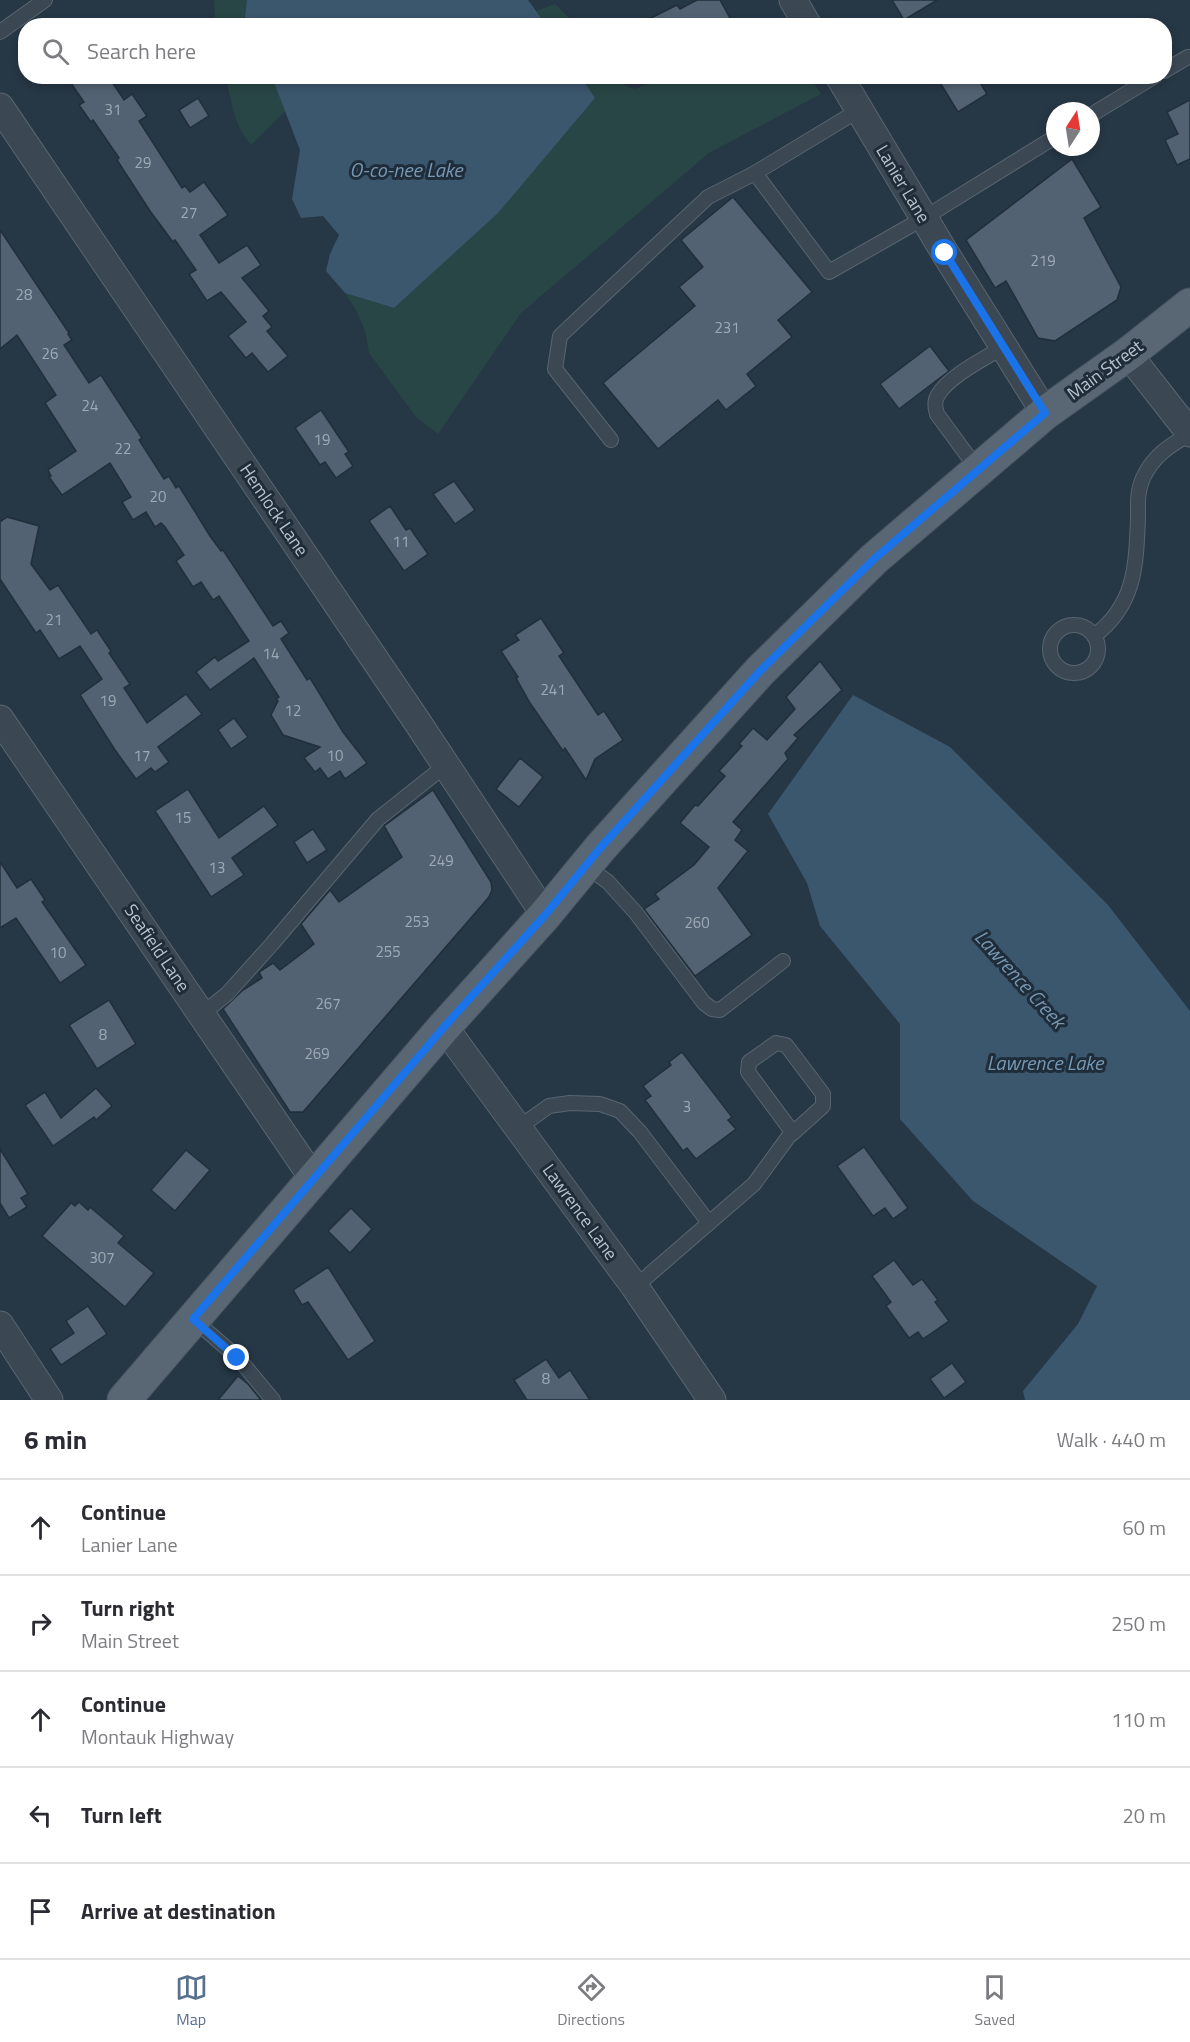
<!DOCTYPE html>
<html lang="en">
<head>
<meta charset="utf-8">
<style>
	:root { --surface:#fff; --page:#f7f7f7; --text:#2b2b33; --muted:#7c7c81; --line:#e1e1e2; --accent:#58718e }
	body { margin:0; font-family:"Titillium Web",sans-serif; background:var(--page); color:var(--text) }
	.compass { position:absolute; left:1046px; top:102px; width:54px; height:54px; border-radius:50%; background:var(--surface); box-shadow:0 3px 9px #0003; rotate:12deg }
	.stop { position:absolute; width:18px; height:18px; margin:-14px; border:4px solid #1a73e8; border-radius:50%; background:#fff }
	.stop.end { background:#1a73e8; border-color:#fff; box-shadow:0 2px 6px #0008 }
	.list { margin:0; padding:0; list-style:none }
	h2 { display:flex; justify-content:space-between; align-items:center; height:78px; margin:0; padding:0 24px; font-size:26px }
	h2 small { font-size:20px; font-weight:400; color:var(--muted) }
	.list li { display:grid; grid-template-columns:39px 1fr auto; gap:18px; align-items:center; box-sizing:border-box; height:96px; padding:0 24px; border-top:2px solid var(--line) }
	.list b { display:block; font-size:22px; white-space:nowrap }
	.list p { margin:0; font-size:20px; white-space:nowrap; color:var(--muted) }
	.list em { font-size:20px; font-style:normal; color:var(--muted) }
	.icon { flex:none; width:33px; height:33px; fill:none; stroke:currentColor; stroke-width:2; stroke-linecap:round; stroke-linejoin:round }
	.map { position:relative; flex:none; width:1190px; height:1400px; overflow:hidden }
	.search { position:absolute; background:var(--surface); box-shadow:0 3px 9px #0003; left:18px; right:18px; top:18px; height:66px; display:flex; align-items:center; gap:15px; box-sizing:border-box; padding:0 21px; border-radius:24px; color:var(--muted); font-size:22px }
	.sheet { height:558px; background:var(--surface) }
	nav { display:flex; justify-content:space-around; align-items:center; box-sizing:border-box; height:84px; border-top:2px solid var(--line); background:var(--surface); font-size:16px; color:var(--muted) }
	nav a { display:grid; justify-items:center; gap:3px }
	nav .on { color:var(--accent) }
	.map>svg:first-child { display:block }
	.green { fill:#284645 }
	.water { fill:#3b576e }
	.building { fill:#526272; stroke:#212f3b; stroke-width:1.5 }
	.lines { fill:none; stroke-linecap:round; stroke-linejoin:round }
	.service-casing { stroke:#596671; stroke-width:16 }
	.minor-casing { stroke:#596671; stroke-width:29 }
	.primary-casing { stroke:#475460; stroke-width:35 }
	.service { stroke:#3b4854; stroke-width:14 }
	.minor { stroke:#3b4854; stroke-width:27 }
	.primary { stroke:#596774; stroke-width:33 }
	.route { stroke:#1a73e8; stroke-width:8 }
	.labels { text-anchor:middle; stroke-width:6; stroke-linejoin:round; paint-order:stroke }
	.number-label { font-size:15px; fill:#9eabb6 }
	.street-label { font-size:18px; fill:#b8c3cd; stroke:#1f2d3a }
	.water-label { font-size:20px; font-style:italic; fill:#7797b2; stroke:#1f2d3a }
</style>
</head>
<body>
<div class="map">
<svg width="1190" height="1400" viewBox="0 0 1190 1400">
	<rect width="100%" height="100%" fill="#263745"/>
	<!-- green -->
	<g class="green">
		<polygon points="214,0 247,0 244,25 215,25"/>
		<polygon points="555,4 576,25 546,25 536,11"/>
		<path d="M225 77H272L286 110 251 145C234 126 232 101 225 77Z"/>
		<polygon points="581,77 604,77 635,89 665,77 810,77 821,94 709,153 521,313 438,434 416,417 369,353 365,331 356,310 345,293 394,308 498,212 595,98"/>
	</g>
	<!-- water -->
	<g class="water">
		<polygon points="247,0 528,0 546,25 244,25"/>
		<polygon points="272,77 581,77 595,98 498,213 394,308 345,293 326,271 330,254 339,235 323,216 301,218 292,199 300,150"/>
		<polygon points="853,695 950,747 1108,905 1190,1011 1190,1400 1025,1400 1023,1391 1078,1324 1097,1286 973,1201 900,1119 900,1024 820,926 807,883 768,814"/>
	</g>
	<!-- building -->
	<g class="building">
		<polygon points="697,0 720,0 731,20 721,26 635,26 677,5 680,9"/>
		<polygon points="892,0 937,0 904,20"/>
		<polygon points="66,76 108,76 124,100 132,94 147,116 139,121 182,188 185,186 190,192 204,182 228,215 200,235 219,263 247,245 261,265 242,278 269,311 263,316 272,327 267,331 288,356 268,372 252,353 246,358 228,336 246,322 221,292 207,301 189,274 196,270 175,240 173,242 150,211 117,160 119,158 93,120 91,122 79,105 84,102"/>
		<polygon points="936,76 976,76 987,94 958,112"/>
		<polygon points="198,98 209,116 190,128 179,110"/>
		<polygon points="1190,100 1190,159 1177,165 1165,140 1178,134 1167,112"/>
		<polygon points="1072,159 1101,207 1084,218 1121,287 1117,300 1055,341 1038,338 1006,281 995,288 966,240"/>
		<polygon points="733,197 812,292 778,320 792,337 747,374 756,386 726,410 718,400 658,449 603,383 695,306 679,287 703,267 681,240"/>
		<polygon points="0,230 69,333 68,334 72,340 64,345 89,383 101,375 142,438 139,440 164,479 169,476 176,488 179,486 210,536 221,551 223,550 273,626 281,621 289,633 281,639 307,680 310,678 343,732 367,763 345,779 340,771 328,779 320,768 315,772 304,758 320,747 283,735 271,715 278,701 276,699 279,697 254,658 210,690 196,672 215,657 218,661 249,641 219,596 213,600 201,582 193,587 176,561 184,555 165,527 161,523 155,527 146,512 133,520 122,502 131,497 110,463 62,495 49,477 51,476 48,470 76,451 45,403 56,395 17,335 0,349"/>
		<polygon points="930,346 949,371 899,409 880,384"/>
		<polygon points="321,410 349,452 345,454 353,466 336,478 325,462 320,465 295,428"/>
		<polygon points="454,481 475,510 455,524 433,494"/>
		<polygon points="390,506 406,530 410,528 428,554 404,571 369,521"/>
		<polygon points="7,517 39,526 31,564 50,590 58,585 91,634 97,630 111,651 109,653 130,684 124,688 147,723 186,694 202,714 158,747 169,762 155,772 151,768 136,779 115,750 80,695 102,679 80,646 59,659 40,630 36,633 0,579 0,522"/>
		<polygon points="541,618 564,653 559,656 598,715 604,711 623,740 595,759 586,780 565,748 563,751 530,703 516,678 518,677 501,651 519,640 515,635"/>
		<polygon points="820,661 842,690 794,735 798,738 785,753 788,759 733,822 742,830 735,840 748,851 718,888 752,935 695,976 644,909 659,899 655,894 694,865 709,847 680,823 695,805 698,806 725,776 719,771 742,746 739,744 753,728 767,740 795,709 786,697"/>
		<polygon points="234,718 248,737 231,749 218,730"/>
		<polygon points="520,758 543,777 519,807 496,789"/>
		<polygon points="188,789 219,838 264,806 278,825 232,858 244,875 211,897 155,811"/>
		<polygon points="433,790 491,882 492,890 489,897 303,1112 290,1112 223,1009 243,990 262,978 259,972 273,963 280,970 314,944 301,924 330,890 339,902 402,857 384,826"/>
		<polygon points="313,829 327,850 307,863 294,842"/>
		<polygon points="0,862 17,888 31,879 45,900 42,902 86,965 60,983 16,918 0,928"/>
		<polygon points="109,1000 136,1044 97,1069 69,1025"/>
		<polygon points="682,1052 732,1117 728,1120 736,1129 696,1159 687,1148 683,1151 645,1100 651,1096 643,1086 671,1065 669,1062"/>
		<polygon points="96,1088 112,1106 96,1120 94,1117 53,1146 25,1105 45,1092 61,1118"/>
		<polygon points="864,1147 908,1208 893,1219 885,1208 873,1216 837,1166"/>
		<polygon points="0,1149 28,1194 21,1198 27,1207 9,1218 0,1203"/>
		<polygon points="186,1150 210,1170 175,1211 151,1190"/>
		<polygon points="79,1202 88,1210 90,1207 124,1236 118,1243 154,1273 125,1307 42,1236 71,1203 75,1206"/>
		<polygon points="351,1208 372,1229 350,1253 328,1231"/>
		<polygon points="894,1260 913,1285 922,1279 938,1300 935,1302 949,1321 923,1339 918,1332 909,1338 886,1306 891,1302 872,1276"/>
		<polygon points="328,1267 375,1341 348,1360 308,1302 302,1305 293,1290"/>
		<polygon points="88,1306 107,1334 61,1365 50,1349 74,1333 66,1321"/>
		<polygon points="546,1359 559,1378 570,1370 590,1400 527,1400 514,1380"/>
		<polygon points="952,1363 966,1382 944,1398 930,1379"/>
		<polygon points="238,1376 248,1384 261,1400 218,1400"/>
	</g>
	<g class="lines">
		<!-- service casing -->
		<g class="service-casing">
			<g id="service">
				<polyline points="0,32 45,0"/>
				<polyline points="1164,71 1188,57"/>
				<polyline points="859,110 755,173 829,272 924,218 1055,137"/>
				<polyline points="1091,115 1155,76"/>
				<polyline points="611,440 555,369 560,336 708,197 755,173"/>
				<path d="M978 470 937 414C935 408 934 401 938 395 949 376 984 359 1003 347"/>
				<circle cx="1074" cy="649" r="24"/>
				<path d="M1094 636C1135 605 1136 567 1138 519 1138 505 1137 491 1143 478 1153 456 1170 445 1190 434"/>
				<polyline points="586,866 608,882 636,913 704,1003 712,1009 720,1010 783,961"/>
				<polyline points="202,1014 227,994 272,944 378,819 446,765"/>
				<polyline points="518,1128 549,1106 570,1103 600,1104 620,1111 640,1132 709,1223"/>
				<polyline points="635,1287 754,1184 789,1136 793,1133 823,1106 823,1094 786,1045 776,1043 749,1062 748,1072 793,1133"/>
				<polyline points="193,1319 238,1358 273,1400"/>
			</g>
		</g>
		<!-- minor casing -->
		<g class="minor-casing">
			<g id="minor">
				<polyline points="793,0 808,26"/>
				<polyline points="839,76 945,253 1045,413"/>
				<polyline points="0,107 416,720 545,915"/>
				<polyline points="1128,354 1190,433"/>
				<polyline points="0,719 313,1178"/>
				<polyline points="444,1027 635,1287 712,1400"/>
				<polyline points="0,1325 49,1400"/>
			</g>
		</g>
		<!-- primary casing -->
		<g class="primary-casing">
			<polyline id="primary" points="124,1400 444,1027 545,915 601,847 760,671 874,559 1045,413 1128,354 1190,305"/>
		</g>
		<!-- service -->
		<use href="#service" class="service"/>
		<!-- minor -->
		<use href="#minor" class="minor"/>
		<!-- primary -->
		<use href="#primary" class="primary"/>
	</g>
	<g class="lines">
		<!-- route -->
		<polyline class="route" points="237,1358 193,1319 444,1027 545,915 601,847 760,671 874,559 1045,413 945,253"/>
	</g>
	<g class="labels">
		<!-- number labels -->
		<g class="number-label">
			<text x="113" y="115">31</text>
			<text x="143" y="168">29</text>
			<text x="189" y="218">27</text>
			<text x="1043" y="266">219</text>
			<text x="24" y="300">28</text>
			<text x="727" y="333">231</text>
			<text x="50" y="359">26</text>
			<text x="90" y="411">24</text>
			<text x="322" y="445">19</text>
			<text x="123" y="454">22</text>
			<text x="158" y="502">20</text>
			<text x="401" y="547">11</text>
			<text x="54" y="625">21</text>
			<text x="271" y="659">14</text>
			<text x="553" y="695">241</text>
			<text x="108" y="706">19</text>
			<text x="293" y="716">12</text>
			<text x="142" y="761">17</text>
			<text x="335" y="761">10</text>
			<text x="183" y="823">15</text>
			<text x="441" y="866">249</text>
			<text x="217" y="873">13</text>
			<text x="417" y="927">253</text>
			<text x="697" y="928">260</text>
			<text x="388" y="957">255</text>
			<text x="58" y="958">10</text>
			<text x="328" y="1009">267</text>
			<text x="103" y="1040">8</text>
			<text x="317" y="1059">269</text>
			<text x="687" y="1112">3</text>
			<text x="102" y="1263">307</text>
			<text x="546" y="1384">8</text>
		</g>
		<!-- street labels -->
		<g class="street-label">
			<text transform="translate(903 184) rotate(59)" y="6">Lanier Lane</text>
			<text transform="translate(1105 370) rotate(-36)" y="6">Main Street</text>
			<text transform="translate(274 510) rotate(56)" y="6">Hemlock Lane</text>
			<text transform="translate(157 948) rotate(56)" y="6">Seafield Lane</text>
			<text transform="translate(580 1212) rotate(54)" y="6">Lawrence Lane</text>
		</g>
		<!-- water labels -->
		<g class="water-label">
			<text x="406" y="177">O-co-nee Lake</text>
			<text transform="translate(1020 979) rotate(48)" y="7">Lawrence Creek</text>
			<text x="1045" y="1070">Lawrence Lake</text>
		</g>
	</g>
</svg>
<svg class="compass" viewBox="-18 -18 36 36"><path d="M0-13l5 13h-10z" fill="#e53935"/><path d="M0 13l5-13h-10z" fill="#7c7c81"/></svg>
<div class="stop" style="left:945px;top:253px"></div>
<div class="stop end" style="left:237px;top:1358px"></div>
<div class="search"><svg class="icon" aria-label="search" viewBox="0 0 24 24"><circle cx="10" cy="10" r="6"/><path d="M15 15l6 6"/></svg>Search here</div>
</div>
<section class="sheet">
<h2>6 min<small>Walk · 440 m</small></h2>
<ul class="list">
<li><svg class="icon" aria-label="ahead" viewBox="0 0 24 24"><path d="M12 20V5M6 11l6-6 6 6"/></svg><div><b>Continue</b><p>Lanier Lane</p></div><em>60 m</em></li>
<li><svg class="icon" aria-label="right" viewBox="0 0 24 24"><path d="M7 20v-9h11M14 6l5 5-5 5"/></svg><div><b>Turn right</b><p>Main Street</p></div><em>250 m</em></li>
<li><svg class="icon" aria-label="ahead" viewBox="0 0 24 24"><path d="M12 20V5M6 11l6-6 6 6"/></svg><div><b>Continue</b><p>Montauk Highway</p></div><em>110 m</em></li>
<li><svg class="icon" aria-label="left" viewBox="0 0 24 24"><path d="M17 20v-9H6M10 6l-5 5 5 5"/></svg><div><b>Turn left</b></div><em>20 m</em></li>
<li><svg class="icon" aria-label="arrive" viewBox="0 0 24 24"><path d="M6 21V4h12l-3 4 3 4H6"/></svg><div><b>Arrive at destination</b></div></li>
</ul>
</section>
<nav>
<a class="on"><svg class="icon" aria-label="map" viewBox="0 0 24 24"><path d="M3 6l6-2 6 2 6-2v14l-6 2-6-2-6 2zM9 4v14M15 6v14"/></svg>Map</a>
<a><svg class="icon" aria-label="directions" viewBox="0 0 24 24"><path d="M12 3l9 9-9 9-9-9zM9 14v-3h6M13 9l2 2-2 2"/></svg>Directions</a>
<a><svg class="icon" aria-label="saved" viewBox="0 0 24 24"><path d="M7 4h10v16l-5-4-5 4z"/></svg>Saved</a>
</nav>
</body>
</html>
